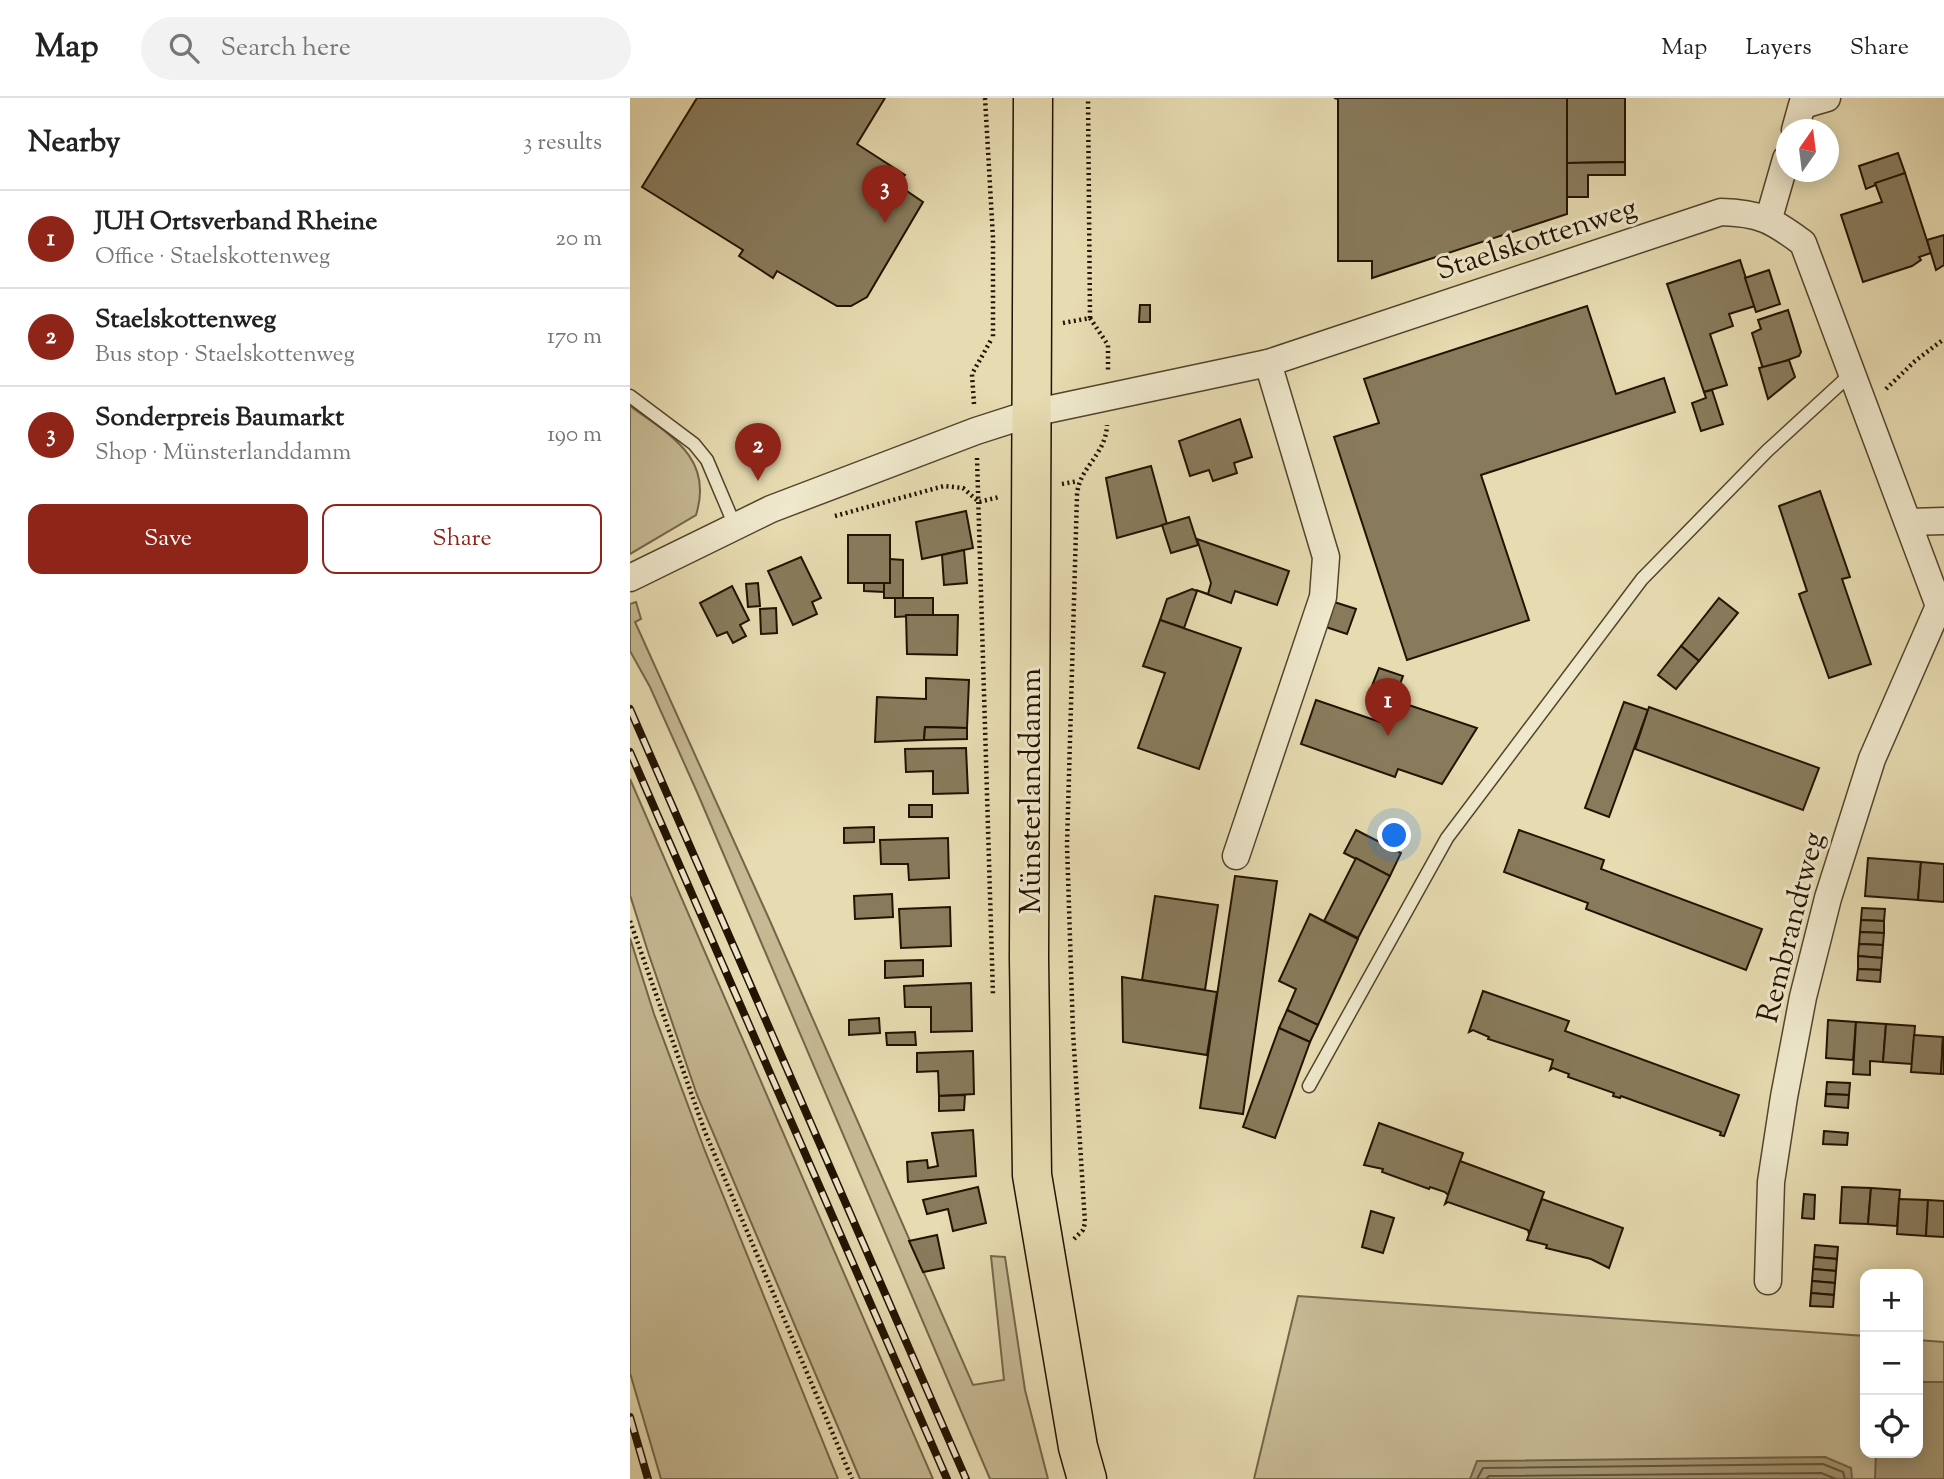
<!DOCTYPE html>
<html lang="en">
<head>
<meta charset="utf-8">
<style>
	:root { --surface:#fff; --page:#f2f2f2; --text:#222; --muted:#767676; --line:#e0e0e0; --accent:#8f2418 }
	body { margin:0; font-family:"Sorts Mill Goudy",serif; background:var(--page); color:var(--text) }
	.controls { position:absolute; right:21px; bottom:21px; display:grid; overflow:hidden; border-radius:14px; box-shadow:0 4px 18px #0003 }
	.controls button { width:63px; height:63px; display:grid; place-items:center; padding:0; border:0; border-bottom:2px solid var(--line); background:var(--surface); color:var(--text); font:35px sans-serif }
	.compass { position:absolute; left:1146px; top:21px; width:63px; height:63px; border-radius:50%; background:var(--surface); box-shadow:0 4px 18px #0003; rotate:14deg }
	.you { position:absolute; left:765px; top:738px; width:24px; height:24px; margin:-18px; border:5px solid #fff; border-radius:50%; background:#1a73e8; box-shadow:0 0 0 10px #1a73e833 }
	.badge { display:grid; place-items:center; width:46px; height:46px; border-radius:50%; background:var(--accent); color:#fff; font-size:23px; font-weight:700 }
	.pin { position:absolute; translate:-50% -58px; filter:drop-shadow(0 2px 4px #0008) }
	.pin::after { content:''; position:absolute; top:37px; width:24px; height:21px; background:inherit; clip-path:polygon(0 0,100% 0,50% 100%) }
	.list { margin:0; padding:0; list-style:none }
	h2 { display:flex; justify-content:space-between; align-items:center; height:91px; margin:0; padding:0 28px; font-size:30px }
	h2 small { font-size:23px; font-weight:400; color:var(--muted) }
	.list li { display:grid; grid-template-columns:46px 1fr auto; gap:21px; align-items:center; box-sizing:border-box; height:98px; padding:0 28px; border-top:2px solid var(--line) }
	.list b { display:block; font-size:26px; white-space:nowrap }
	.list p { margin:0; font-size:23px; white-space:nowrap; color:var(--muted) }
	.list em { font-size:23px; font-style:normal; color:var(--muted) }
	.actions { display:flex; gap:14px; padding:21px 28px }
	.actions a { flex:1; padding:16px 0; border:2px solid var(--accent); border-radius:14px; text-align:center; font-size:24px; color:var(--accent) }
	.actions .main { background:var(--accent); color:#fff }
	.icon { flex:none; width:38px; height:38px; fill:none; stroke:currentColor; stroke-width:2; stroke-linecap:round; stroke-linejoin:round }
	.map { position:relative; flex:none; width:1314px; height:1381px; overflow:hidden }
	header { display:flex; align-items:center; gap:42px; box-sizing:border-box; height:98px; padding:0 35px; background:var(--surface); border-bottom:2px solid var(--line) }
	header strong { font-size:33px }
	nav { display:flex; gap:38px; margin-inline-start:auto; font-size:24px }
	.search { width:490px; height:63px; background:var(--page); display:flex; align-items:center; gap:18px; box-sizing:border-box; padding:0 24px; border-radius:38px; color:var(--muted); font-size:26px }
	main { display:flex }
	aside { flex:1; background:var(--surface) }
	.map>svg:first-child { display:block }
	.green { fill:#c6b993; stroke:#74664a; stroke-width:2 }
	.water { fill:#a49775; stroke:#706246; stroke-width:2 }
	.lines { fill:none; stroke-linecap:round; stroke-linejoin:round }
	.shore { stroke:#63543a; stroke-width:2 }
	.building { fill:#887b5c; stroke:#221200; stroke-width:2 }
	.service-casing { stroke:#53442c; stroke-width:15 }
	.minor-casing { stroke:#53442c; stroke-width:29 }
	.primary-casing { stroke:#221200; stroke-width:41 }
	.path { stroke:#221200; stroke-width:4.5; stroke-dasharray:2 3.5; stroke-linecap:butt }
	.service { stroke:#efe8cc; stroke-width:12 }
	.minor { stroke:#efe8cc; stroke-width:26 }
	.primary { stroke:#e7dbb1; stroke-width:38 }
	.rail-casing { stroke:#221200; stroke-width:8 }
	.rail { stroke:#efe8cc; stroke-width:5; stroke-dasharray:16; stroke-linecap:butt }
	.labels { text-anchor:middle; stroke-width:6; stroke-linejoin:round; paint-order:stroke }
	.street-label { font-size:30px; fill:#221200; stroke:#efe8cc }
</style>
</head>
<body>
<header>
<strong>Map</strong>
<div class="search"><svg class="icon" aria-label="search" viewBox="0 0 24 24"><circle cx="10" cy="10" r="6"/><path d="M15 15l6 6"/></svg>Search here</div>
<nav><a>Map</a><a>Layers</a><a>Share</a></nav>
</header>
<main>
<aside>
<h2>Nearby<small>3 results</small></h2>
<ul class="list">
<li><span class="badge">1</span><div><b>JUH Ortsverband Rheine</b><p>Office · Staelskottenweg</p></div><em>20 m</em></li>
<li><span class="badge">2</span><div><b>Staelskottenweg</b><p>Bus stop · Staelskottenweg</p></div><em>170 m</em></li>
<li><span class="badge">3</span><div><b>Sonderpreis Baumarkt</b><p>Shop · Münsterlanddamm</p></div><em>190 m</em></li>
</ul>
<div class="actions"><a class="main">Save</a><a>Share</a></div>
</aside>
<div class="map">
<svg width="1314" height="1381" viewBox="0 0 1314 1381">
	<rect width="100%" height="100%" fill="#e7dbb1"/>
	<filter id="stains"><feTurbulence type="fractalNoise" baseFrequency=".00286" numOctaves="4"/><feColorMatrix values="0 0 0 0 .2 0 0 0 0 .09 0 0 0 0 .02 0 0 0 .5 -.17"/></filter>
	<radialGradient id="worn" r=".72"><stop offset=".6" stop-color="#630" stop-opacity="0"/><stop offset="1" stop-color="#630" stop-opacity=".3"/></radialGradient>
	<!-- green -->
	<g class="green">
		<path d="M0 308C40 337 84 360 66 417L0 456Z"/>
		<polygon points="6,504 11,521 5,524 140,823 343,1287 374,1282 361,1158 375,1159 395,1292 418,1381 360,1381 67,694 20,589 0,553 0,506"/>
		<polygon points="0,681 303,1381 230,1381 67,997 19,857 0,797"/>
		<polygon points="0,840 24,916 75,1053 208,1381 31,1381 0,1275"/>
		<polygon points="668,1198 1235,1238 1235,1355 1288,1355 1288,1242 1314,1244 1314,1381 624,1381"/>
	</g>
	<!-- water -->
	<g class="water">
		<polygon points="1288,1284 1314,1284 1314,1381 1245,1381 1246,1355 1288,1355"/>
		<polygon points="1195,1359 1221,1370 1222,1381 840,1381 847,1363"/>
	</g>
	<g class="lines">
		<!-- shore -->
		<g class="shore">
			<polyline points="847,1381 853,1370 1193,1366 1213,1374 1215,1381"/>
			<polyline points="856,1381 859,1378 1191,1375 1206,1381"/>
		</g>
	</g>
	<!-- building -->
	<g class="building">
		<polygon points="67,0 255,0 227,46 275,77 268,87 293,104 237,199 221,208 207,208 147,173 143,180 109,158 113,152 12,89"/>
		<polygon points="704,0 937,0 937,116 742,180 742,163 708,163 708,1"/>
		<polygon points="937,0 995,0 995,64 937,65"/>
		<polygon points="1268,55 1275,75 1236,91 1229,68"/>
		<polygon points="995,64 995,77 958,77 958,99 937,99 937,65"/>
		<polygon points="1275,75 1301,155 1289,159 1291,162 1282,168 1233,184 1211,117 1252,104 1245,85"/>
		<polygon points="1314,137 1314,167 1306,172 1297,142"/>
		<polygon points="1110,162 1125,208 1099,216 1103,228 1080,236 1097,287 1074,294 1037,186"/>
		<polygon points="1139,172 1150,206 1126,214 1115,180"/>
		<polygon points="510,207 520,207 520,224 509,224"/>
		<polygon points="957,208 986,296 1034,280 1045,314 851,377 899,522 777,562 704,339 749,325 734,281"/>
		<polygon points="1158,212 1171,254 1169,258 1133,271 1122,235 1131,231 1128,222"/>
		<polygon points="1159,262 1165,279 1138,301 1129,270"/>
		<polygon points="1082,292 1093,326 1071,333 1062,305 1076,300 1074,294"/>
		<polygon points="610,321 622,359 604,365 607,375 583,383 579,372 560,378 549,343"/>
		<polygon points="521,368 537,426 487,440 476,380"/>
		<polygon points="1190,393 1220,479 1212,481 1241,566 1199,580 1169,496 1177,493 1149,408"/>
		<polygon points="336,413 343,450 292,461 286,424"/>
		<polygon points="559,419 568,447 541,455 532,427"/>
		<rect x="218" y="437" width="42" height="48"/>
		<polygon points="567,441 659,473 647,507 605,493 601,505 566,492 578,496 581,485"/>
		<polygon points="334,452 337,485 314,487 312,457"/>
		<polygon points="171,459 191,500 182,504 187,516 163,527 138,473"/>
		<polygon points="260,461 273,462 273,500 254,500 254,485 260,485"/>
		<polygon points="128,485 130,508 118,509 116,486"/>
		<polygon points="234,485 254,485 254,494 234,493"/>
		<polygon points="102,488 119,522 110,527 116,538 103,545 97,534 87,538 70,505"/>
		<polygon points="562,491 567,493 554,530 530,522 537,501"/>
		<polygon points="265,500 303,500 303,517 265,519"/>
		<polygon points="1089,500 1108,515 1069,563 1051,548"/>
		<polygon points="701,503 726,511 717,536 693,528"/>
		<polygon points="146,510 147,535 131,536 130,511"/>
		<polygon points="276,517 328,517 327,557 277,556"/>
		<polygon points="530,522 611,550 569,671 508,650 535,575 513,568"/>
		<polygon points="1051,548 1069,563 1046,591 1028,577"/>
		<polygon points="749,570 773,578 764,602 740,593"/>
		<polygon points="296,580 339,582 337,630 295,629 294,642 245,644 247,599 296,601"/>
		<polygon points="686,602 756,626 764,602 847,630 812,686 768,671 765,679 671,646"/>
		<polygon points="994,604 1018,612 979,719 955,710"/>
		<polygon points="1019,609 1189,670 1173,712 1005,651"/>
		<polygon points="295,629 337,630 337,641 294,642"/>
		<polygon points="336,650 338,695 303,696 303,673 276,674 275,651"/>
		<rect x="279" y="707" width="23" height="12"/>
		<polygon points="244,729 244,744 214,745 214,730"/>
		<polygon points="726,732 771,755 760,778 714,755"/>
		<polygon points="889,732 974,762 971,771 1132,831 1116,872 956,811 958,805 874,774"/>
		<polygon points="318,740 319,780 279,782 278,766 251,766 250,742"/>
		<polygon points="726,760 760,778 728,840 694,823"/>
		<polygon points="1238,760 1291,764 1288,802 1235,798"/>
		<polygon points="1291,764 1314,766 1314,804 1288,802"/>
		<polygon points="605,778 647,783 613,1016 570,1010"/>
		<polygon points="262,796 263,819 225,821 224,798"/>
		<polygon points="525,798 588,807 575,892 512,882"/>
		<polygon points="320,809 321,848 271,850 269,811"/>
		<polygon points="1232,810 1255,811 1254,823 1231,822"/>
		<polygon points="680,816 728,841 688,927 657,912 666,891 649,883"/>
		<polygon points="1231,822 1254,823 1254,835 1230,834"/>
		<polygon points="1230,834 1254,835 1253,847 1229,846"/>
		<polygon points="1229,846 1253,847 1252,860 1228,858"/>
		<polygon points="1228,858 1252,860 1251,872 1228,871"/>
		<polygon points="293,862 293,878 255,880 255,863"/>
		<polygon points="1228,871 1251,872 1250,884 1227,882"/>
		<polygon points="492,879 587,894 577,957 493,944"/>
		<polygon points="341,885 342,933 301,934 301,909 275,909 274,888"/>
		<polygon points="853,893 939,923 935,933 1109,997 1094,1038 1090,1037 1091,1034 991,998 990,1000 983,998 984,995 938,979 939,976 923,970 920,972 923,962 858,941 859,939 843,932 839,934"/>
		<polygon points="657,912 688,927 680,944 649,930"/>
		<polygon points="249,920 250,935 219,937 219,922"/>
		<polygon points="1198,922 1226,924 1223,962 1196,960"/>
		<polygon points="1226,924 1256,926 1253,964 1240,963 1240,977 1223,976"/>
		<polygon points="1256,926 1285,928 1282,966 1253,964"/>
		<polygon points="649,930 680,944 645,1040 613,1029"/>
		<polygon points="285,934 286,947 257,947 256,935"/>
		<polygon points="1284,937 1313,939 1311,976 1281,974"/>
		<polygon points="1313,939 1314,939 1314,976 1311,976"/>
		<polygon points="343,953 344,996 309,998 308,973 287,974 287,955"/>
		<polygon points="1197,984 1220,985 1219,997 1196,996"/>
		<polygon points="1196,996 1219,997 1218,1010 1195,1008"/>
		<polygon points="335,997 334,1012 309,1013 309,998"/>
		<polygon points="749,1025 833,1055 818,1097 815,1094 800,1089 799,1091 752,1074 753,1071 734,1067"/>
		<polygon points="343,1032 346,1078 278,1084 277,1064 297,1062 298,1070 308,1068 302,1035"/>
		<polygon points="1194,1033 1218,1035 1217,1047 1193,1046"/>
		<polygon points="830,1063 914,1094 899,1136 898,1132 818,1104 815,1106"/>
		<polygon points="348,1089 356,1125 323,1133 318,1111 297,1116 293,1102"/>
		<polygon points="1212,1089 1241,1090 1238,1126 1210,1125"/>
		<polygon points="1241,1090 1270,1092 1267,1128 1238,1126"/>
		<polygon points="1174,1096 1185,1097 1184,1121 1172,1120"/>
		<polygon points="912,1101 993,1130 979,1170 961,1161 916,1150 917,1147 897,1142"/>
		<polygon points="1269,1101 1298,1102 1296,1138 1267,1136"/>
		<polygon points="1298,1102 1314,1103 1314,1139 1296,1138"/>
		<polygon points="741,1113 764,1120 753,1155 732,1149"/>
		<polygon points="307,1137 314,1170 293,1174 279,1143"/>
		<polygon points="1185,1147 1208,1149 1207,1161 1184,1159"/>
		<polygon points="1184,1159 1207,1161 1206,1173 1183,1171"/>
		<polygon points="1183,1171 1206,1173 1205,1185 1182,1183"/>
		<polygon points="1182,1183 1205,1185 1204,1197 1181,1195"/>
		<polygon points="1181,1195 1204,1197 1203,1209 1180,1208"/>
	</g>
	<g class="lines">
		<!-- service casing -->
		<g class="service-casing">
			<g id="service">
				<polyline points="0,298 64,346 77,362 105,428"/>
				<polyline points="679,988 817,740 1012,481 1137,353 1222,275"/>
			</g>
		</g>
		<!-- minor casing -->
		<g class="minor-casing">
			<g id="minor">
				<polyline points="1173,7 1197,0"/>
				<polyline points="1165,32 1174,0"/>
				<polyline points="1139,120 1156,61"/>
				<polyline points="1278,424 1314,423"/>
				<path d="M0 480 141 411 346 333 402 315 638 265 1091 114C1130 115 1142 122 1173 145L1309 508 1242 661 1198 800 1173 899 1154 999 1141 1084 1138 1183"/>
				<polyline points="606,758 693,499 696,459 638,265"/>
			</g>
		</g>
		<!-- primary casing -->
		<g class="primary-casing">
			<polyline id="primary" points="403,0 399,860 402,1077 448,1349 457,1381"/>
		</g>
		<!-- path -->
		<g class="path">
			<polyline points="355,0 363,140 363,241"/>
			<polyline points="460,220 478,247 478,273"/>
			<polyline points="433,225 460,220 458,0"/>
			<polyline points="1256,291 1285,263 1314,241"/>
			<polyline points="344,306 342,276 361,242"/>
			<polyline points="347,360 363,897"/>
			<polyline points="432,386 448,383"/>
			<polyline points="205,418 314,388 333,390 349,404 369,399"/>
			<polyline points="0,823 75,1034 222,1381"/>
			<path d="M444 1141 453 1132 455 1125 443 934 437 747 447 397C449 369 476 357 477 327"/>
		</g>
		<!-- service -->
		<use href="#service" class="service"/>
		<!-- minor -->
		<use href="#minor" class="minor"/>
		<!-- primary -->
		<use href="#primary" class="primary"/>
		<!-- rail casing -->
		<g class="rail-casing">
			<g id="rail">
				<polyline points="0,611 336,1381"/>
				<polyline points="0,654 317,1381"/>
				<polyline points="0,1319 18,1381"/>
			</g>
		</g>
		<!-- rail -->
		<use href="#rail" class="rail"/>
	</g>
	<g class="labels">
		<!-- street labels -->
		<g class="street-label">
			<text transform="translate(906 140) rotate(-18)" y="10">Staelskottenweg</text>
			<text transform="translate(400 693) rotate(-90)" y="10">Münsterlanddamm</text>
			<text transform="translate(1160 829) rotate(-76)" y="10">Rembrandtweg</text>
		</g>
	</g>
	<rect width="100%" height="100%" filter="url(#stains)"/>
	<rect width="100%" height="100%" fill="url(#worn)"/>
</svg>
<div class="controls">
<button>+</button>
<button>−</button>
<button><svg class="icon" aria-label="locate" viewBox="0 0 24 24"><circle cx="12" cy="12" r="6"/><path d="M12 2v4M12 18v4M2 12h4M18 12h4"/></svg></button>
</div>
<svg class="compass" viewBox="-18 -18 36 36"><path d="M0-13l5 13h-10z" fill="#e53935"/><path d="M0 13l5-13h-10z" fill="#767676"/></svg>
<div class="you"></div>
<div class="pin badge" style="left:758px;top:638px">1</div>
<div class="pin badge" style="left:128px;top:383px">2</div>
<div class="pin badge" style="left:255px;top:125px">3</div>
</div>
</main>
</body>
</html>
